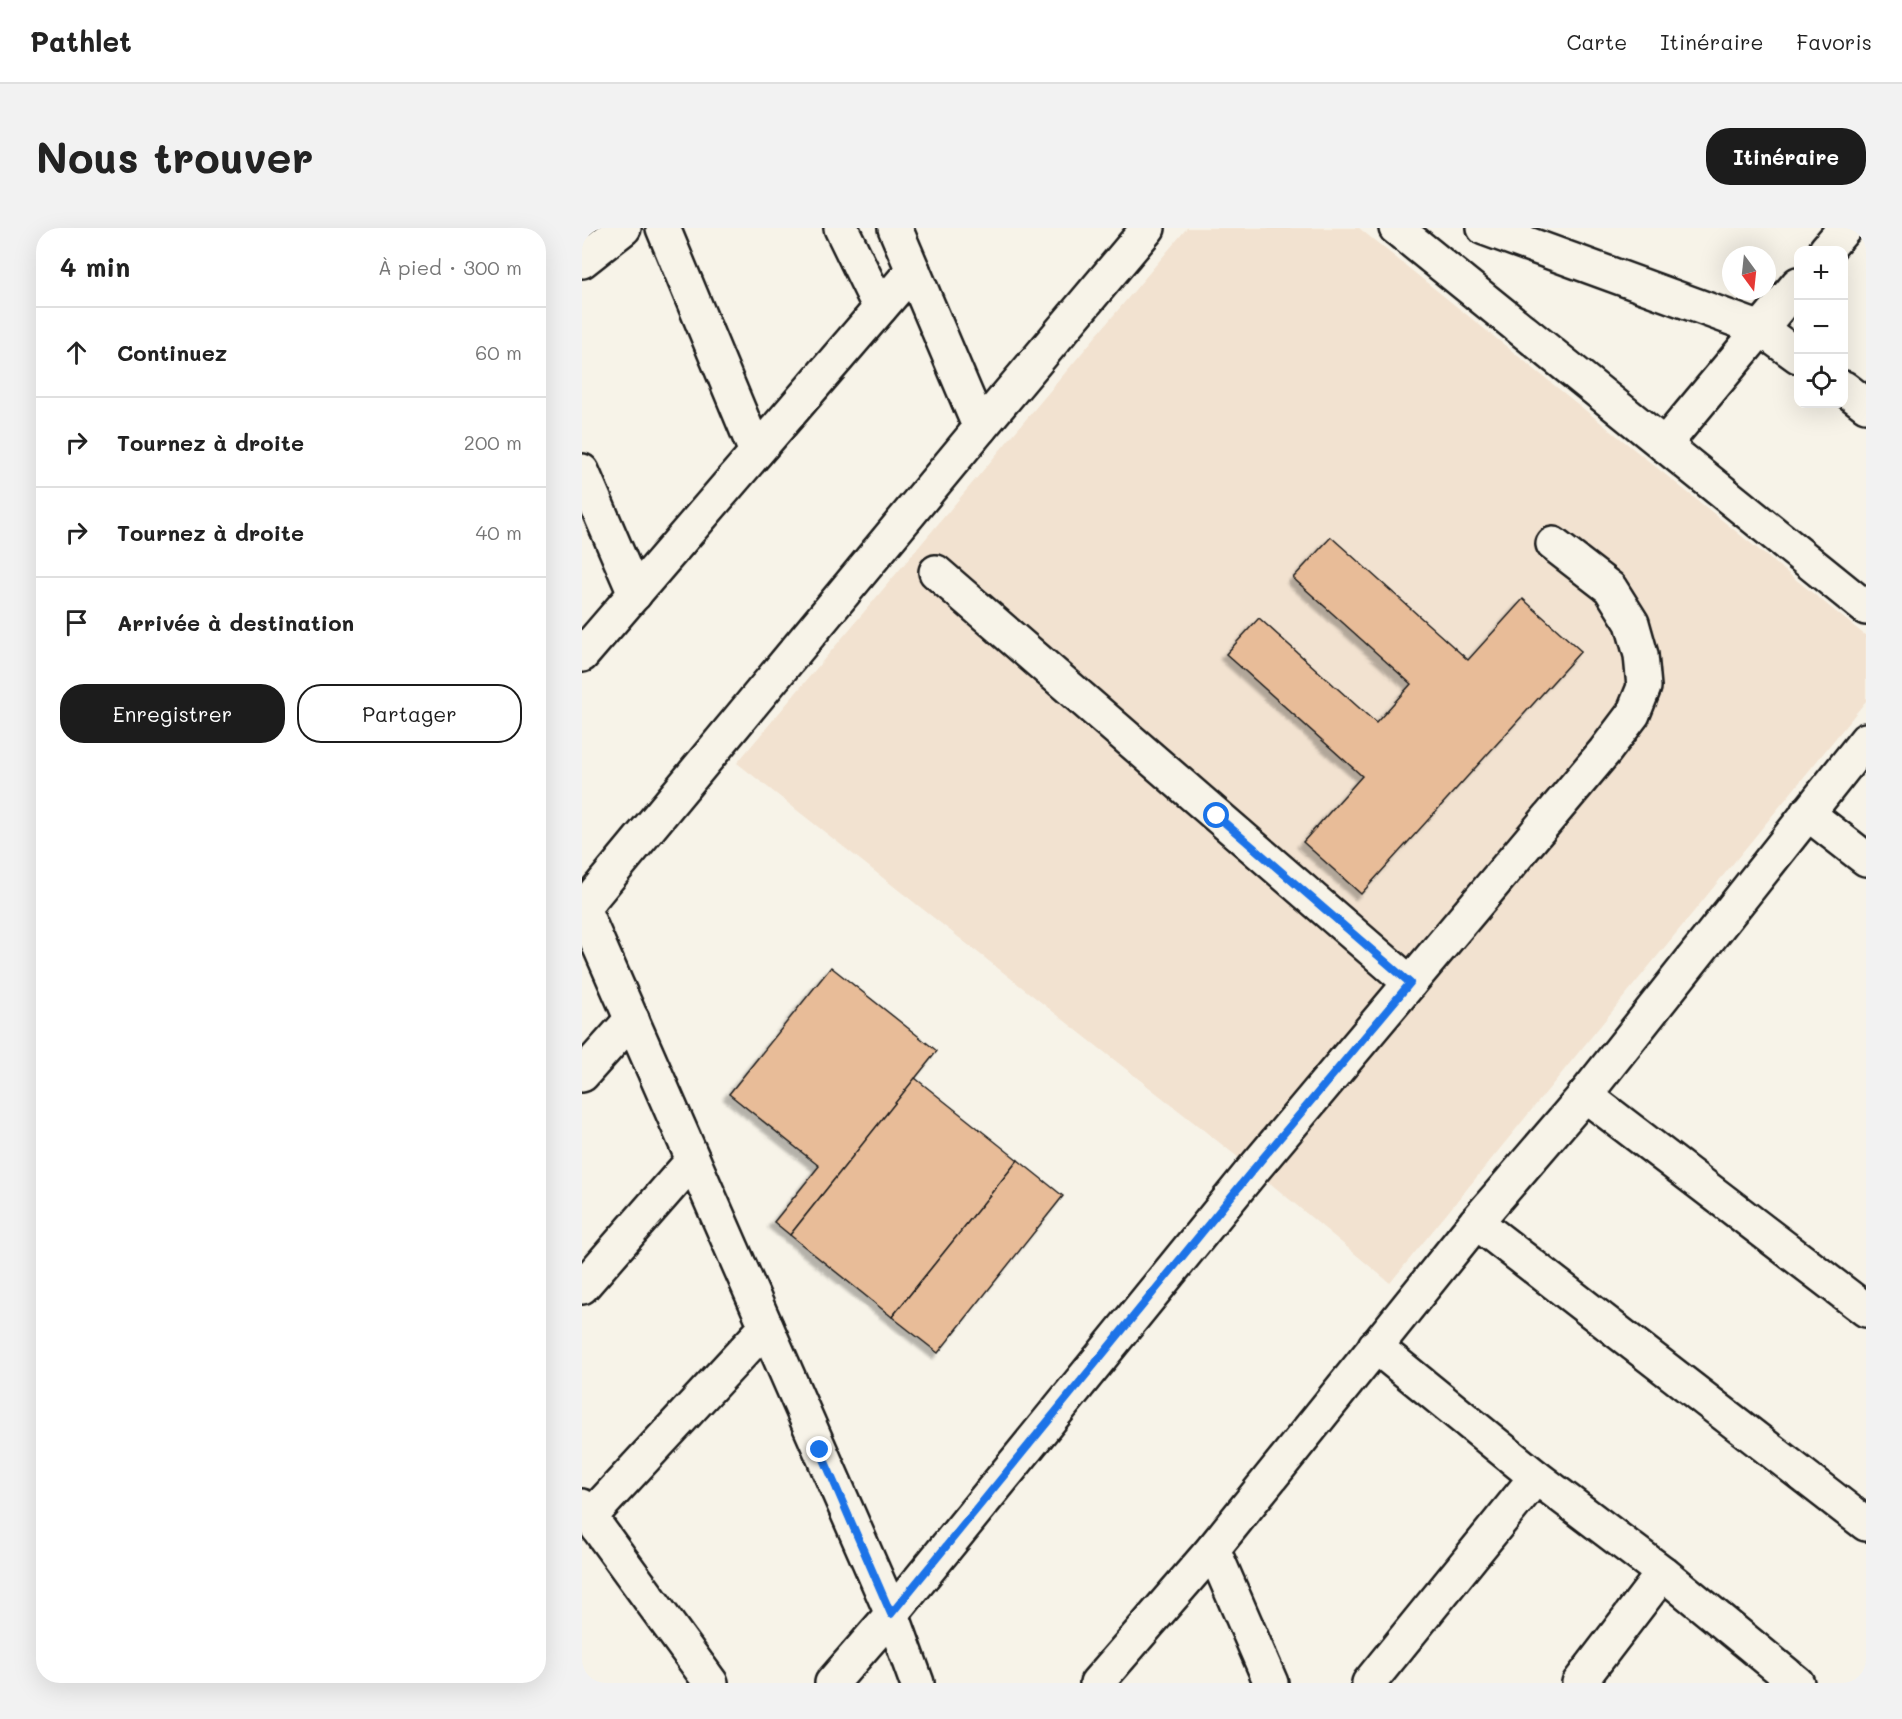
<!DOCTYPE html>
<html lang="fr">
<head>
<meta charset="utf-8">
<style>
	:root { --surface:#fff; --page:#f2f2f2; --text:#222; --muted:#767676; --line:#e0e0e0; --accent:#1c1c1c }
	body { margin:0; font-family:Mali,sans-serif; background:var(--page); color:var(--text) }
	.controls { position:absolute; right:18px; top:18px; display:grid; overflow:hidden; border-radius:12px; box-shadow:0 6px 24px #0002 }
	.controls button { width:54px; height:54px; display:grid; place-items:center; padding:0; border:0; border-bottom:2px solid var(--line); background:var(--surface); color:var(--text); font:30px sans-serif }
	.compass { position:absolute; left:1140px; top:18px; width:54px; height:54px; border-radius:50%; background:var(--surface); box-shadow:0 6px 24px #0002; rotate:165deg }
	.stop { position:absolute; width:18px; height:18px; margin:-14px; border:4px solid #1a73e8; border-radius:50%; background:#fff }
	.stop.end { background:#1a73e8; border-color:#fff; box-shadow:0 2px 6px #0008 }
	.list { margin:0; padding:0; list-style:none }
	h2 { display:flex; justify-content:space-between; align-items:center; height:78px; margin:0; padding:0 24px; font-size:26px }
	h2 small { font-size:20px; font-weight:400; color:var(--muted) }
	.list li { display:grid; grid-template-columns:39px 1fr auto; gap:18px; align-items:center; box-sizing:border-box; height:90px; padding:0 24px; border-top:2px solid var(--line) }
	.list b { display:block; font-size:22px; white-space:nowrap }
	.list em { font-size:20px; font-style:normal; color:var(--muted) }
	.actions { display:flex; gap:12px; padding:18px 24px }
	.actions a { flex:1; padding:14px 0; border:2px solid var(--accent); border-radius:24px; text-align:center; font-size:21px; color:var(--accent) }
	.actions .main { background:var(--accent); color:#fff }
	.icon { flex:none; width:33px; height:33px; fill:none; stroke:currentColor; stroke-width:2; stroke-linecap:round; stroke-linejoin:round }
	.map { position:relative; flex:none; width:1284px; height:1455px; overflow:hidden; border-radius:24px }
	header { display:flex; align-items:center; gap:36px; box-sizing:border-box; height:84px; padding:0 30px; background:var(--surface); border-bottom:2px solid var(--line) }
	header strong { font-size:28px }
	nav { display:flex; gap:33px; margin-inline-start:auto; font-size:21px }
	.intro { display:flex; align-items:center; justify-content:space-between; box-sizing:border-box; height:144px; padding:0 36px }
	h1 { margin:0; font-size:42px }
	.button { padding:15px 27px; border-radius:24px; background:var(--accent); color:#fff; font-size:21px; font-weight:700 }
	main { display:flex; gap:36px; padding:0 36px }
	aside { flex:1; background:var(--surface); border-radius:24px; box-shadow:0 6px 24px #0002 }
	.map>svg:first-child { display:block }
	.built { fill:#f2e2d0 }
	.building { fill:#e8bc98; stroke:#1c1c1c; stroke-width:1.5; filter:url(#shadow) }
	.lines { fill:none; stroke-linecap:round; stroke-linejoin:round }
	.minor-casing { stroke:#1c1c1c; stroke-width:38 }
	.minor { stroke:#f7f3e8; stroke-width:33 }
	.route { stroke:#1a73e8; stroke-width:8 }
</style>
</head>
<body>
<header>
<strong>Pathlet</strong>
<nav><a>Carte</a><a>Itinéraire</a><a>Favoris</a></nav>
</header>
<div class="intro"><h1>Nous trouver</h1><a class="button">Itinéraire</a></div>
<main>
<aside>
<h2>4 min<small>À pied · 300 m</small></h2>
<ul class="list">
<li><svg class="icon" aria-label="ahead" viewBox="0 0 24 24"><path d="M12 20V5M6 11l6-6 6 6"/></svg><div><b>Continuez</b></div><em>60 m</em></li>
<li><svg class="icon" aria-label="right" viewBox="0 0 24 24"><path d="M7 20v-9h11M14 6l5 5-5 5"/></svg><div><b>Tournez à droite</b></div><em>200 m</em></li>
<li><svg class="icon" aria-label="right" viewBox="0 0 24 24"><path d="M7 20v-9h11M14 6l5 5-5 5"/></svg><div><b>Tournez à droite</b></div><em>40 m</em></li>
<li><svg class="icon" aria-label="arrive" viewBox="0 0 24 24"><path d="M6 21V4h12l-3 4 3 4H6"/></svg><div><b>Arrivée à destination</b></div></li>
</ul>
<div class="actions"><a class="main">Enregistrer</a><a>Partager</a></div>
</aside>
<div class="map">
<svg width="1284" height="1455" viewBox="0 0 1284 1455">
	<defs>
		<filter id="shadow"><feDropShadow dx="-5.5" dy="5.5" stdDeviation="1.5" flood-color="#0004"/></filter>
	</defs>
	<rect width="100%" height="100%" fill="#f7f3e8"/>
	<filter id="ink" filterUnits="userSpaceOnUse"><feTurbulence type="fractalNoise" baseFrequency=".0167" numOctaves="2"/><feDisplacementMap in="SourceGraphic" scale="12" xChannelSelector="R" yChannelSelector="G"/><feConvolveMatrix kernelMatrix="1 2 1 2 8 2 1 2 1" color-interpolation-filters="sRGB"/></filter>
	<g filter="url(#ink)">
		<!-- built -->
		<polygon class="built" points="605,0 777,0 1284,408 1284,473 808,1055 671,941 155,535"/>
		<!-- building -->
		<g class="building">
			<polygon points="749,309 886,432 941,371 999,423 779,666 721,614 780,548 644,426 677,390 794,495 829,456 711,350"/>
			<polygon points="249,739 355,823 208,1007 192,994 237,938 147,866"/>
			<polygon points="333,850 436,932 310,1089 208,1007"/>
			<polygon points="436,932 481,968 356,1125 310,1089"/>
		</g>
		<g class="lines">
			<!-- minor casing -->
			<g class="minor-casing">
				<g id="minor">
					<polyline points="81,0 174,224"/>
					<polyline points="259,0 298,80"/>
					<polyline points="313,0 398,200"/>
					<polyline points="814,0 1284,380"/>
					<polyline points="902,0 1179,101 1216,128"/>
					<polyline points="1244,22 1263,0"/>
					<polyline points="0,33 42,0"/>
					<polyline points="1262,160 1284,177"/>
					<polyline points="1082,217 1216,56"/>
					<polyline points="0,243 53,366"/>
					<polyline points="354,344 828,755"/>
					<polyline points="0,427 331,42"/>
					<polyline points="1225,585 1284,631"/>
					<polyline points="0,678 310,1386 335,1455"/>
					<polyline points="1,680 398,200 566,0"/>
					<polyline points="0,847 50,791"/>
					<polyline points="1003,867 1284,1082"/>
					<polyline points="894,994 1284,1296"/>
					<polyline points="0,1059 111,932"/>
					<polyline points="793,1118 954,1249 1081,1345 1215,1455"/>
					<polyline points="0,1278 129,1455"/>
					<polyline points="8,1289 184,1099"/>
					<polyline points="631,1321 689,1455"/>
					<polyline points="250,1455 310,1386 670,943 1023,523 1051,486 1062,459 1059,427 1050,395 1028,360 971,316"/>
					<polyline points="515,1455 631,1321 894,994 1003,867 1284,512"/>
					<polyline points="787,1455 954,1249"/>
					<polyline points="997,1455 1081,1345"/>
				</g>
			</g>
			<!-- minor -->
			<use href="#minor" class="minor"/>
		</g>
	</g>
	<g class="lines" filter="url(#ink)">
		<!-- route -->
		<polyline class="route" points="238,1222 309,1386 670,943 828,755 635,588"/>
	</g>
</svg>
<div class="controls">
<button>+</button>
<button>−</button>
<button><svg class="icon" aria-label="locate" viewBox="0 0 24 24"><circle cx="12" cy="12" r="6"/><path d="M12 2v4M12 18v4M2 12h4M18 12h4"/></svg></button>
</div>
<svg class="compass" viewBox="-18 -18 36 36"><path d="M0-13l5 13h-10z" fill="#e53935"/><path d="M0 13l5-13h-10z" fill="#767676"/></svg>
<div class="stop" style="left:635px;top:588px"></div>
<div class="stop end" style="left:238px;top:1222px"></div>
</div>
</main>
</body>
</html>
